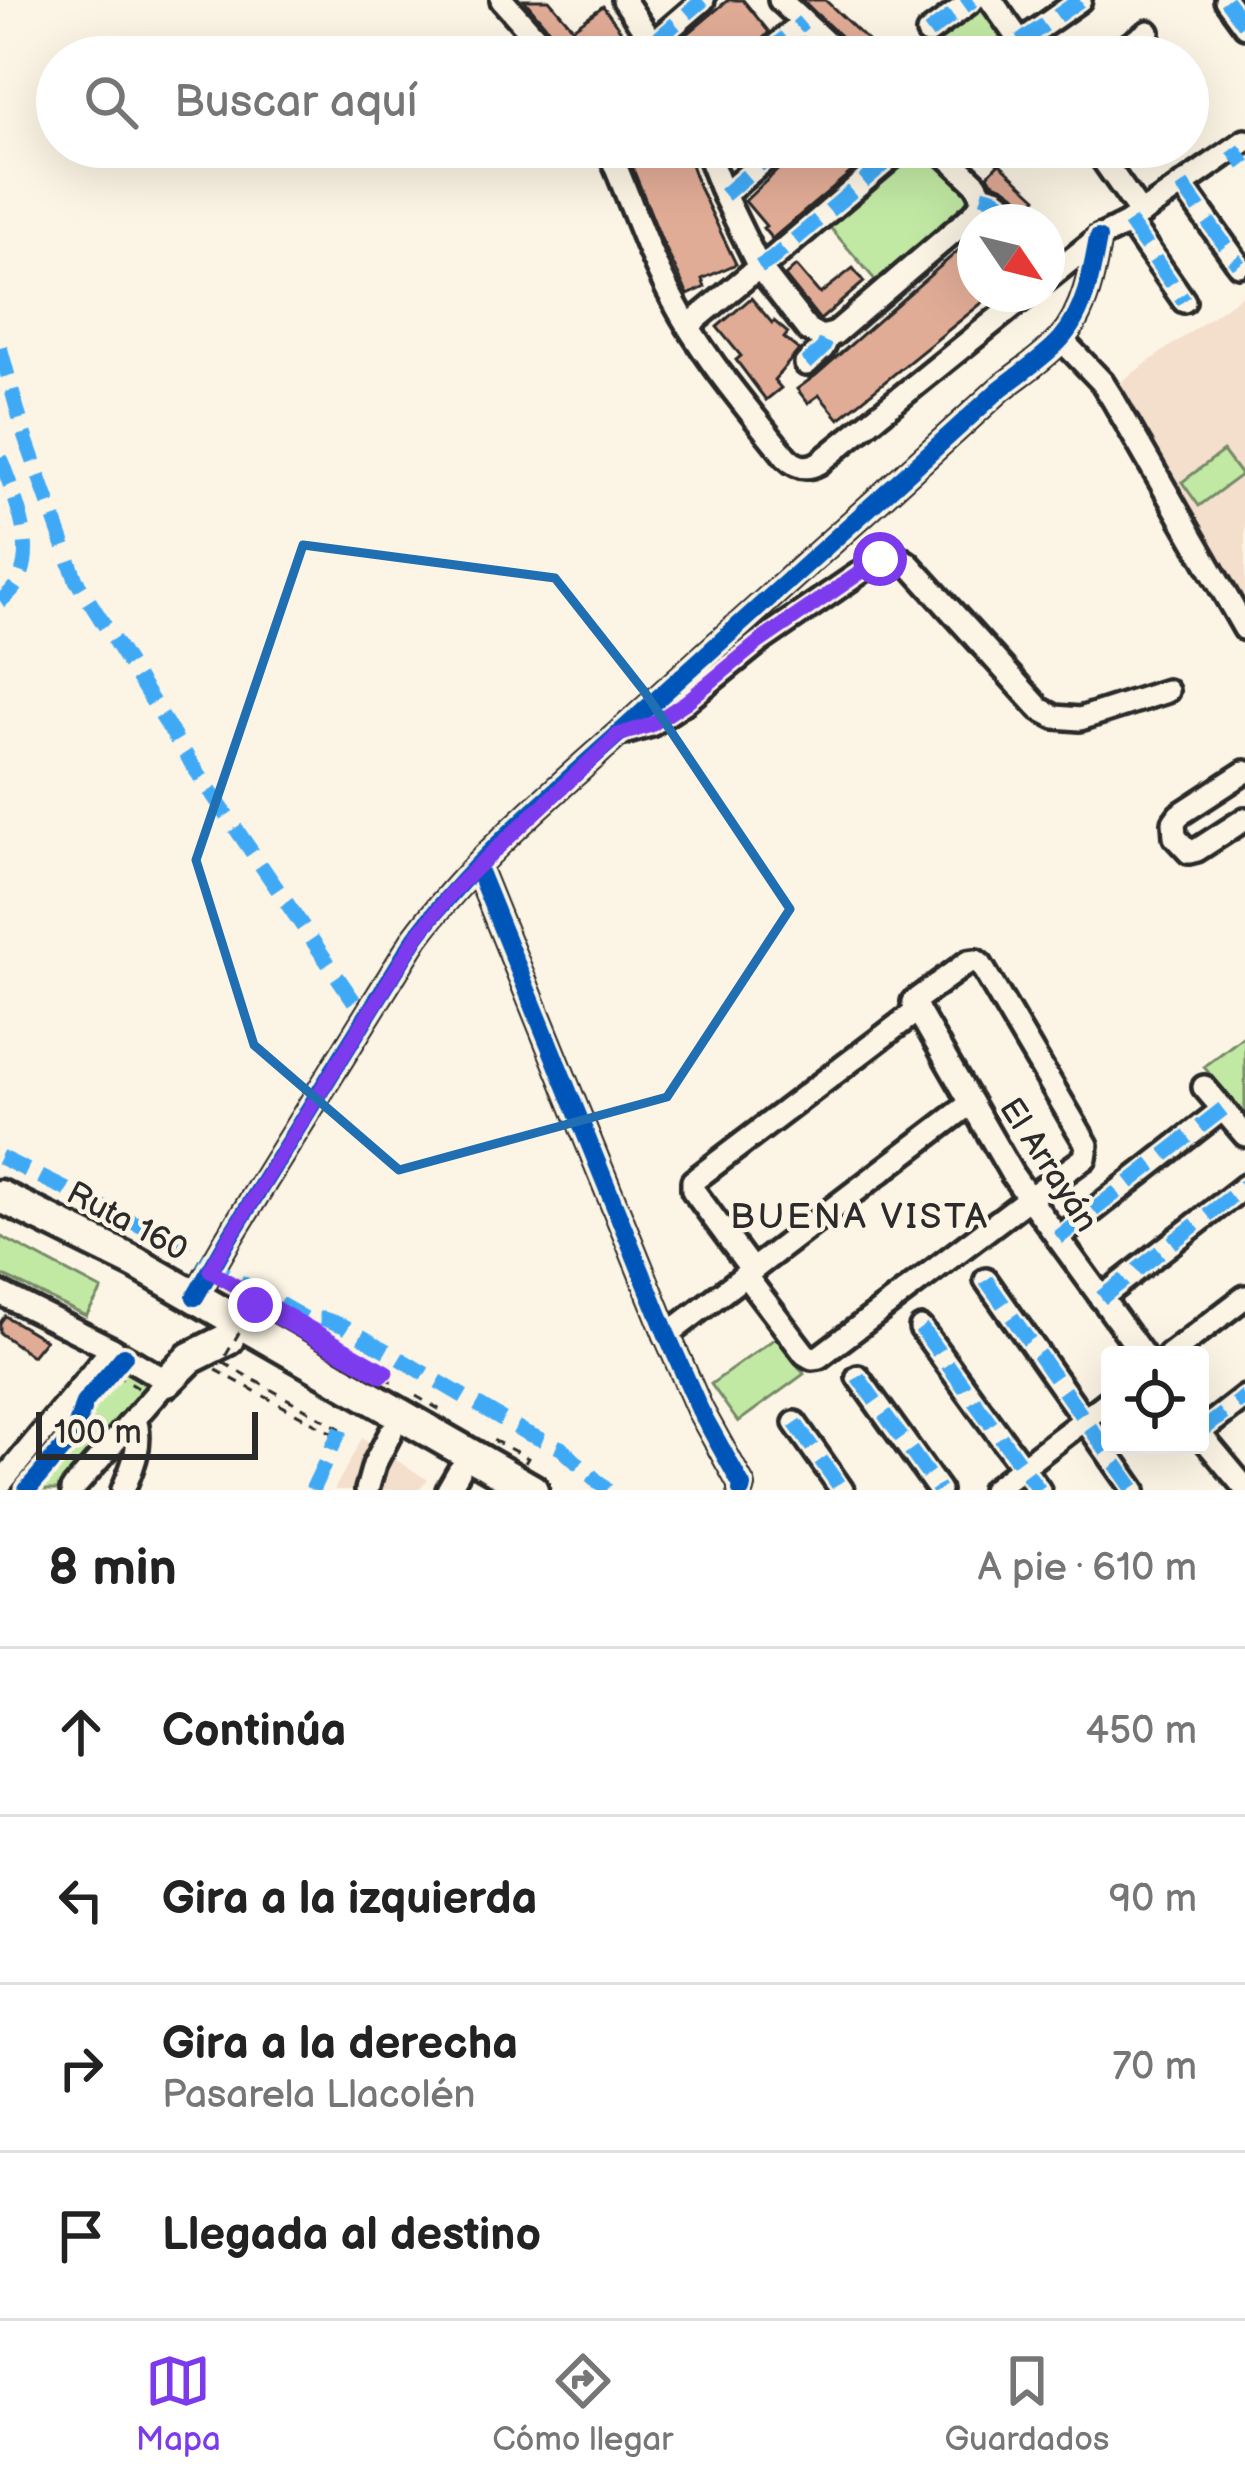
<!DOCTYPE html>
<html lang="es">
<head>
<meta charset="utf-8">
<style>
	:root { --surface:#fff; --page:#f6f6f6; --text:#222; --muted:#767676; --line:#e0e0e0; --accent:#7c3aed }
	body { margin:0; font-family:"Balsamiq Sans",sans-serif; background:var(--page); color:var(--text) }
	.controls { position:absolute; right:36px; bottom:36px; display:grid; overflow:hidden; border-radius:12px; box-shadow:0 12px 48px #0002 }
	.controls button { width:108px; height:108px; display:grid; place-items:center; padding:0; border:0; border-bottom:3px solid var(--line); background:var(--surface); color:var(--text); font:60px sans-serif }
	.compass { position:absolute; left:957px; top:204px; width:108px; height:108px; border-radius:50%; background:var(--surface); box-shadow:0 12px 48px #0002; rotate:125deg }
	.scale { position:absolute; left:36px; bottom:30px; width:222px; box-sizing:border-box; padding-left:12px; border:6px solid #2b2b2b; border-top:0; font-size:33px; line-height:42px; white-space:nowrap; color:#2b2b2b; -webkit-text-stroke:9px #fcf5e5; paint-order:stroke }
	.stop { position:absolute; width:36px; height:36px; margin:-27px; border:9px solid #7c3aed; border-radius:50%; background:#fff }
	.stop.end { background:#7c3aed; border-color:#fff; box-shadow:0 3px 12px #0008 }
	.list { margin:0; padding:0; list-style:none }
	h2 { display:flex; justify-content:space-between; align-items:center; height:156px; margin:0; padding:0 48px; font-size:51px }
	h2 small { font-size:39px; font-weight:400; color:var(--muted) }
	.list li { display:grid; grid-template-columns:78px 1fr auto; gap:36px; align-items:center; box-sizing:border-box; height:168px; padding:0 48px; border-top:3px solid var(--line) }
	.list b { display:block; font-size:45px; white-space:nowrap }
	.list p { margin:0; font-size:39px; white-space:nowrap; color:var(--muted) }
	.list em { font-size:39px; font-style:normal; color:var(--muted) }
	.icon { flex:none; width:66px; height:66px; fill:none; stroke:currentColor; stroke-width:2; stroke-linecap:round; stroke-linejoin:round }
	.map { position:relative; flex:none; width:1245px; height:1490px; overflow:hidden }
	.search { position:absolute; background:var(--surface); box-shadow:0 12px 48px #0002; left:36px; right:36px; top:36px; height:132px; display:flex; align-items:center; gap:30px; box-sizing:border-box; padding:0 42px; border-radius:66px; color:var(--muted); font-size:45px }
	.sheet { height:828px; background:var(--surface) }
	nav { display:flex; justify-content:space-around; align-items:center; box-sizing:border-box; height:168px; border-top:3px solid var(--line); background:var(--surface); font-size:33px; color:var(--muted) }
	nav a { display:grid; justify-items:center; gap:6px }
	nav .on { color:var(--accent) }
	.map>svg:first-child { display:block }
	.built { fill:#f4dfcd }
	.green { fill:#c2e9a4; stroke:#768a68; stroke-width:3 }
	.building { fill:#e1ac96; stroke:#2b2b2b; stroke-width:3 }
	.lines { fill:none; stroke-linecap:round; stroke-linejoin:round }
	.minor-casing { stroke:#2b2b2b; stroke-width:30 }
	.highway-casing { stroke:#2b2b2b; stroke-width:39 }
	.path { stroke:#2b2b2b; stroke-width:3; stroke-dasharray:9 9; stroke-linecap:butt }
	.minor { stroke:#fcf5e5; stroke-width:21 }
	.highway { stroke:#fcf5e5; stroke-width:30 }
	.path-bridge { stroke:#2b2b2b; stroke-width:3; stroke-dasharray:9 9; stroke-linecap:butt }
	.quiet { stroke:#3fa9f5; stroke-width:15; stroke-dasharray:30 15; stroke-linecap:butt }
	.cycleway-casing { stroke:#fcf5e5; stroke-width:26 }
	.cycleway { stroke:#0057b8; stroke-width:18 }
	.route { stroke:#7c3aed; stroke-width:15 }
	.marked { fill:none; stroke:#1f6fb2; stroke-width:9; stroke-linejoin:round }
	.labels { text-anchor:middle; stroke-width:9; stroke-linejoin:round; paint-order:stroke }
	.street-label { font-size:33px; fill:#2b2b2b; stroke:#fcf5e5 }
	.neighbourhood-label { font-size:36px; letter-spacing:3px; fill:#2b2b2b; stroke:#fcf5e5 }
</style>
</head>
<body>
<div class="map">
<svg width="1245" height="1490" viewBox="0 0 1245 1490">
	<rect width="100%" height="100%" fill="#fcf5e5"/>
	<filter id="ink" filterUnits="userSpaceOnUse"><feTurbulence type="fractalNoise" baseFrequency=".00833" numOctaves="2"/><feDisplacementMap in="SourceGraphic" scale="24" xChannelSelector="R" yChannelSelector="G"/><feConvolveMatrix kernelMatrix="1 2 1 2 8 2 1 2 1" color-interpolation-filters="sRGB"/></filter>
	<g filter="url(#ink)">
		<!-- built -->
		<g class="built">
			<polygon points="1245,293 1245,613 1119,396 1123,380"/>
			<polygon points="362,1438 428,1480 418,1490 334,1490"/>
		</g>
		<!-- green -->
		<g class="green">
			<polygon points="979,6 1017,57 909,57"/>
			<polygon points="919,147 922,147 969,192 968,201 876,281 828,225"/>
			<polygon points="1223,451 1241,475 1199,506 1182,482"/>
			<polygon points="1245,1035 1245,1117 1204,1067"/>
			<polygon points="0,1236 102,1290 86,1316 0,1274"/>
			<polygon points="777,1337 804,1374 738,1422 711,1384"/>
			<polygon points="119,1365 151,1381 152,1389 64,1490 6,1490 110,1367"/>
		</g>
		<!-- building -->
		<g class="building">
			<polygon points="524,0 549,0 573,28 603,6 633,48 618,57 572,57"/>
			<polygon points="728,0 743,0 769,32 745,57 723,57 709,40 689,57 680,57 673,46"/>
			<polygon points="802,0 825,0 885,57 859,57 851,46"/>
			<polygon points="645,147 685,147 699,187 736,264 702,279 705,287 688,295 662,241 627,154"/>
			<polygon points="802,147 881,147 772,239 763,228 766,226 745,201"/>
			<polygon points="999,163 1037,198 1024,212 1019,198 1004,187 992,182 988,175"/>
			<polygon points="968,242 975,250 975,294 993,294 839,419 819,395 808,403 797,389 816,375"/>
			<polygon points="796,266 820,294 853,268 864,282 820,320 785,276"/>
			<polygon points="751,298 772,323 774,321 788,333 784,338 799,350 774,380 781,388 766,400 736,360 741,356 717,327"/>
			<polygon points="5,1316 45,1340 32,1356 0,1333 0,1323"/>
		</g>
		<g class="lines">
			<!-- minor casing -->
			<g class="minor-casing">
				<g id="minor">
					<polyline points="502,0 553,57"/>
					<polyline points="624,0 662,57"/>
					<polyline points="780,0 841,57"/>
					<polyline points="991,0 1031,57"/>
					<polyline points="1226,0 1245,26"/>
					<polyline points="928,33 973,0"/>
					<polyline points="1020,42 1080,0"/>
					<polyline points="653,43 703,0"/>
					<polyline points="763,57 803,22"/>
					<polyline points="1112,57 1148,32"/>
					<path d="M607 147C630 197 646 251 673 300 703 357 746 406 786 457 796 467 806 470 819 463L1028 294"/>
					<polyline points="705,147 724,195 759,267 808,330 821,337 834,334 974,214 982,203 982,195"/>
					<polyline points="937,147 976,184 982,195 996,199 1009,209"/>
					<polyline points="1094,147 1141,214"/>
					<polyline points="1182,185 1239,265"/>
					<polyline points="724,195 780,147"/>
					<polyline points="1129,222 1184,301"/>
					<polyline points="1047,279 1098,238 1126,224 1245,141"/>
					<polyline points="688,326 759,267 772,259 904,147"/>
					<polyline points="1061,339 1102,382 1114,401 1245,629"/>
					<polyline points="806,364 823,348 828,337"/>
					<polyline points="624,733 651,725 685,702 759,642 880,559 894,554 908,563 1040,709 1055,717 1080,719 1167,691"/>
					<polyline points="1245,772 1179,815 1174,822 1175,837 1189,852 1197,850 1245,819"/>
					<polyline points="477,867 667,1335 700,1410 742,1486 741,1490"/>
					<polyline points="1204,1087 1245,1135"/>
					<polyline points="1058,1238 1223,1109"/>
					<polyline points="752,1270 693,1190 693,1181 918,1010"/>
					<polyline points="745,1275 805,1354 812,1358 819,1357 1029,1198 1085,1158 1087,1145 981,965 976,961 968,962 913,1002 1012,1174 1029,1198 1143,1355"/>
					<polyline points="986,1280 1134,1490"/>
					<polyline points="0,1293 112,1349 167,1381 72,1490"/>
					<path d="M195 1297 229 1238 416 937C477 855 559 788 635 719 756 609 879 500 1000 389 1020 373 1044 358 1061 339 1085 312 1092 272 1098 238"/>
					<polyline points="1101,1298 1245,1186"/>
					<polyline points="921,1328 1039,1490"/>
					<polyline points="667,1335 971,1103"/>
					<polyline points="1169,1355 1245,1297"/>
					<polyline points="858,1377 939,1490"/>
					<polyline points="795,1423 842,1490"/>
					<polyline points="1200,1432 1245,1397"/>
					<polyline points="1200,1434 1245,1488"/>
					<polyline points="0,1484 112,1349"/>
					<path d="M123 1490C133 1466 143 1444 135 1418"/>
					<polyline points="367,1490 374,1465 391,1432"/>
					<polyline points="448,1490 459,1471"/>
					<polyline points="993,1490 1110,1400"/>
				</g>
			</g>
			<!-- highway casing -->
			<g class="highway-casing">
				<g id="highway">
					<polyline points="0,1196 136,1263 532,1490"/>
					<polyline points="167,1381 190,1358 228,1339"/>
				</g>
			</g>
			<!-- path -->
			<g class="path">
				<polyline points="227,1281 386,1372 382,1376 392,1382"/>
				<polyline points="216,1370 336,1435 341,1429"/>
				<polyline points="115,1374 138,1388"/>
				<polyline points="416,1396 444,1412"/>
				<polyline points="493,1440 528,1458 525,1463"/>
			</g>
			<!-- minor -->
			<use href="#minor" class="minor"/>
			<!-- highway -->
			<use href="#highway" class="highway"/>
			<!-- path-bridge -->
			<polyline class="path-bridge" points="341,1429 222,1362 255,1305 382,1376"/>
			<!-- quiet -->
			<g class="quiet">
				<polyline points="1226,0 1245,26"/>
				<polyline points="928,33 973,0"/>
				<polyline points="1020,42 1080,0"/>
				<polyline points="653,43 703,0"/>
				<polyline points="763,57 803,22"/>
				<polyline points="1112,57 1148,32"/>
				<polyline points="1094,148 1095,147"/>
				<polyline points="1233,149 1245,165"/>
				<polyline points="1182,185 1239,265"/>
				<polyline points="724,195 780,147"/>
				<polyline points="982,195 996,199 1009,209"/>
				<polyline points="1129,222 1184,301"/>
				<polyline points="759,267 772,259 904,147"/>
				<polyline points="0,347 24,434 76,580 193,766 367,1020"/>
				<polyline points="806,364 823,348 828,337"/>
				<path d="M0 457C15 501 49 567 0 601"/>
				<polyline points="0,1157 143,1227 306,1319 324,1319 344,1326 526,1433 561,1448 607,1490"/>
				<polyline points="1058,1238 1223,1109"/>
				<polyline points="986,1280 1134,1490"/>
				<polyline points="1101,1298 1245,1186"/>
				<polyline points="921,1328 1039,1490"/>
				<polyline points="858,1377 939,1490"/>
				<polyline points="795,1423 842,1490"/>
				<polyline points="1200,1432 1245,1397"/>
				<polyline points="312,1490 341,1429"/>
			</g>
			<!-- cycleway casing -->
			<g class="cycleway-casing">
				<g id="cycleway">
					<polyline points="477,867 667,1335 700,1410 742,1486 741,1490"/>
					<path d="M195 1297 229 1238 416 937C477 855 559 788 635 719 756 609 879 500 1000 389 1020 373 1044 358 1061 339 1085 312 1092 272 1098 238"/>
					<polyline points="27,1490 74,1435 84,1403 124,1356"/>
				</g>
			</g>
			<!-- cycleway -->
			<use href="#cycleway" class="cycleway"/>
		</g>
	</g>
	<g class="lines" filter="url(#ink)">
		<!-- route -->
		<polyline class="route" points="255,1305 382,1376 386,1372 210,1271 229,1238 416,938 452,892 477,867 618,735 651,725 686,702 759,642 880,559"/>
	</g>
	<!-- marked area -->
	<path class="marked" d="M303 545 555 578 644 691 790 909 667 1097 399 1170 254 1045 196 860Z"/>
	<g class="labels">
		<!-- street labels -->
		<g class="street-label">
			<text transform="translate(1050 1164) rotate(57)" y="12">El Arrayán</text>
			<text transform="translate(128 1220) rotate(28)" y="12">Ruta 160</text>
		</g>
		<!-- neighbourhood labels -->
		<g class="neighbourhood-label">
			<text x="860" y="1228">BUENA VISTA</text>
		</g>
	</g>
</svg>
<div class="controls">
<button><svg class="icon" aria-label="locate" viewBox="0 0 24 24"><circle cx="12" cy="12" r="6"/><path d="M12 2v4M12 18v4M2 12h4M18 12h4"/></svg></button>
</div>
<svg class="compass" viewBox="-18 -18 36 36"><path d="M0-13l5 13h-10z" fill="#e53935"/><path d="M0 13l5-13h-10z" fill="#767676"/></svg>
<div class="scale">100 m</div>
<div class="stop" style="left:880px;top:559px"></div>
<div class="stop end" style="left:255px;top:1305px"></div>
<div class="search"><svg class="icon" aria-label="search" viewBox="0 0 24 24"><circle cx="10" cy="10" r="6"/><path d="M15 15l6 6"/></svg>Buscar aquí</div>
</div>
<section class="sheet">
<h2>8 min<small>A pie · 610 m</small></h2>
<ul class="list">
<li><svg class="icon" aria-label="ahead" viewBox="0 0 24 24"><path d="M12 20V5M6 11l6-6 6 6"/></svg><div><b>Continúa</b></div><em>450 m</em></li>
<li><svg class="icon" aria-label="left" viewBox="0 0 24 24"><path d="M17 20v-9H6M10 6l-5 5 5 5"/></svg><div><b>Gira a la izquierda</b></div><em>90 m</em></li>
<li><svg class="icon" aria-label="right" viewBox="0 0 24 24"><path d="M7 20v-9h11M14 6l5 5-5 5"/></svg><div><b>Gira a la derecha</b><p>Pasarela Llacolén</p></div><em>70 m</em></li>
<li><svg class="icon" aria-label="arrive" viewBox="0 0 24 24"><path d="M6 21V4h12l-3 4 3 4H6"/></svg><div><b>Llegada al destino</b></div></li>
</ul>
</section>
<nav>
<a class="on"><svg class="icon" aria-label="map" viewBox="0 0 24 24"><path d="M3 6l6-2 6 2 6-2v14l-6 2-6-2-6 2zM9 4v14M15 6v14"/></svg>Mapa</a>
<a><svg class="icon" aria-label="directions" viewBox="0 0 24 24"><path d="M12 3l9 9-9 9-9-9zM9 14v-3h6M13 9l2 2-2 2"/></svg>Cómo llegar</a>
<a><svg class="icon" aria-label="saved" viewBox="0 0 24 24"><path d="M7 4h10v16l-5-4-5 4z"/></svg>Guardados</a>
</nav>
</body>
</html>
